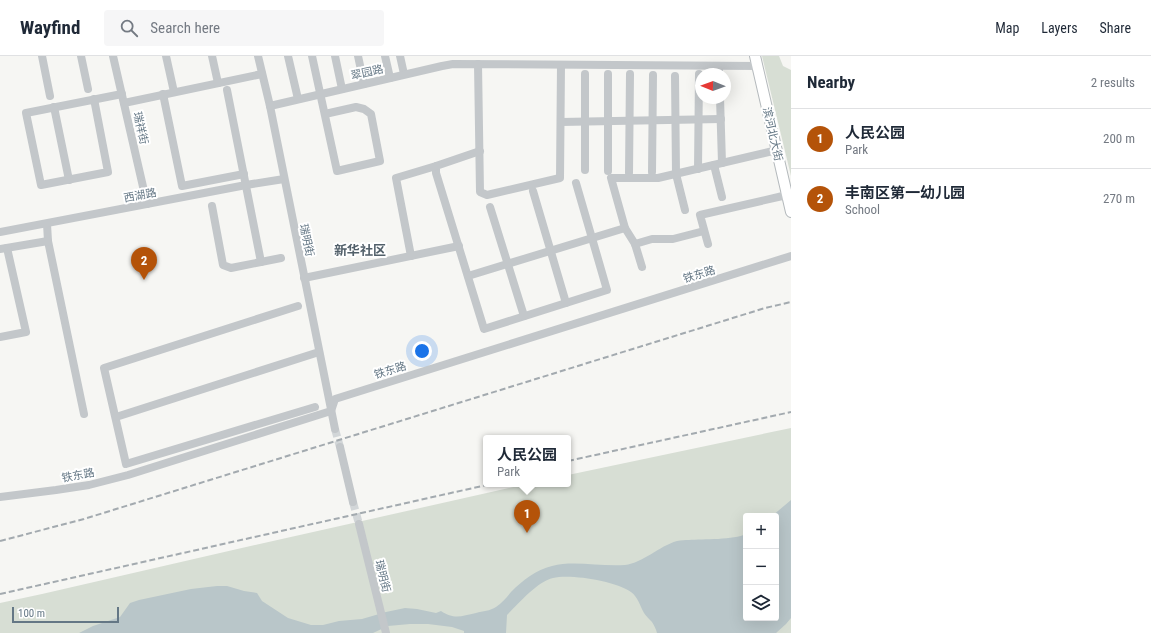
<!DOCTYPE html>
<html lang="en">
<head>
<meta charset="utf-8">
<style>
	:root { --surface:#fff; --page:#f6f6f7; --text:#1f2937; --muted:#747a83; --line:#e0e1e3; --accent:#b45309 }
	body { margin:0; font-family:"Roboto Condensed","Noto Sans SC",sans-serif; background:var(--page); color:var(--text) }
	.controls { position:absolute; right:12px; bottom:12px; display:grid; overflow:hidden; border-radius:4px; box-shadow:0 4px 16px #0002 }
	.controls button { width:36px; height:36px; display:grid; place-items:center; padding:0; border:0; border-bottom:1px solid var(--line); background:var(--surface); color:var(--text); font:20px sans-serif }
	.compass { position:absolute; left:695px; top:12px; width:36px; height:36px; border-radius:50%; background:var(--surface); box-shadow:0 4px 16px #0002; rotate:271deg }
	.scale { position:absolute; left:12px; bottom:10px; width:107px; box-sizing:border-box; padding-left:4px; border:2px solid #647785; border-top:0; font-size:11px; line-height:14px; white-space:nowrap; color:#647785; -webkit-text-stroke:3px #fff; paint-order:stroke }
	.you { position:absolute; left:422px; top:295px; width:14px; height:14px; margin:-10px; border:3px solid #fff; border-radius:50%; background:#1a73e8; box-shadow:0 0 0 6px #1a73e833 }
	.badge { display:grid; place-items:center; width:26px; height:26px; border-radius:50%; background:var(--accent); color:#fff; font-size:13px; font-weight:700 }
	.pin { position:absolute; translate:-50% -33px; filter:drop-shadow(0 1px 2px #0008) }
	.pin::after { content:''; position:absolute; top:21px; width:14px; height:12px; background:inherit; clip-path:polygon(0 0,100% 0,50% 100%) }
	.popup { position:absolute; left:483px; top:379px; width:88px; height:52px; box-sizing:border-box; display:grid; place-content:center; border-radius:4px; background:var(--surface); filter:drop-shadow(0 1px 3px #0005); font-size:13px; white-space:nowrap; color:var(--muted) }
	.popup b { font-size:15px; color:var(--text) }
	.popup::after { content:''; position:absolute; left:50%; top:100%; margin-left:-8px; border:8px solid transparent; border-top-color:var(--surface) }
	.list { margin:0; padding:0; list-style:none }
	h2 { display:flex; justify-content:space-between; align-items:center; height:52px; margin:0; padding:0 16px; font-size:17px }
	h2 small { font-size:13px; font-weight:400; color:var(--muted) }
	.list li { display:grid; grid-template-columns:26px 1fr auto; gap:12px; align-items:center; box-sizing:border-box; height:60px; padding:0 16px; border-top:1px solid var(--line) }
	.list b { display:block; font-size:15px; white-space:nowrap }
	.list p { margin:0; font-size:13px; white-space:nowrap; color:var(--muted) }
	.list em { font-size:13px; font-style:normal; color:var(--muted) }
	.icon { flex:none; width:22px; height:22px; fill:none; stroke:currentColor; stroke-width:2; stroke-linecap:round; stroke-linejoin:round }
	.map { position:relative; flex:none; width:791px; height:577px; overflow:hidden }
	header { display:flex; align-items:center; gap:24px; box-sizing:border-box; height:56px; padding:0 20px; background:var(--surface); border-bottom:1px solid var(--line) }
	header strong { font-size:19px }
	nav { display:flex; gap:22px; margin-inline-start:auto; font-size:14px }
	.search { width:280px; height:36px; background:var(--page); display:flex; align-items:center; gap:10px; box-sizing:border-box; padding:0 14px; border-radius:4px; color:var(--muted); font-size:15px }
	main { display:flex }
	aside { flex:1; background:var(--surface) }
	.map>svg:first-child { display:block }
	.green { fill:#d7ded4; fill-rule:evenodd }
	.water { fill:#b9c6c9 }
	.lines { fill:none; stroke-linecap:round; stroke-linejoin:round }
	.minor-tunnel { stroke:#d2d6d8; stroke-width:8; stroke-dasharray:8 4; stroke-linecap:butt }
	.major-casing { stroke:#b4b9bc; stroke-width:12 }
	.minor { stroke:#c3c7ca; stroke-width:8 }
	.major { stroke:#fff; stroke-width:10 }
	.rail { stroke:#a3aaaf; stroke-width:2; stroke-dasharray:6 3; stroke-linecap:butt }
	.labels { text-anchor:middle; stroke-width:4; stroke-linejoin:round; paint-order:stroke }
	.street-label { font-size:11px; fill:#647785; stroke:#fff }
	.quarter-label { font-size:13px; font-weight:bold; fill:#52606a; stroke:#fff }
</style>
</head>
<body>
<header>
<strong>Wayfind</strong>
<div class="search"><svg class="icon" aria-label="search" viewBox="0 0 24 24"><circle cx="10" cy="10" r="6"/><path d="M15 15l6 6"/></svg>Search here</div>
<nav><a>Map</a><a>Layers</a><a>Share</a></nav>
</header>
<main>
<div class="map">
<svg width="791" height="577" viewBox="0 0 791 577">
	<rect width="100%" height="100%" fill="#f6f6f3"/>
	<!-- green -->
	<g class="green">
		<polygon points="762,0 779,0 783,10 791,14 791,120"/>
		<path d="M791 372V577H0V547L42 538 233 494 527 428H568V419ZM746 460H776V562H746Z"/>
	</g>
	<!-- water -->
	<path class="water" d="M791 444V562L786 568 776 577H657C656 573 654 569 652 566 649 563 646 560 644 557 640 550 638 541 631 536 615 525 571 518 553 522 538 525 518 548 507 559L506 577H464V575L452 571 428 568H410L388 570 373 577H79L93 570 120 561 130 547 139 544 191 533 217 530H227L244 535 257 537 262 545 288 562 311 569H323L339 565 362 563 386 556 405 552 417 553 436 557 441 555C454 564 462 560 476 557 483 555 490 555 496 551 502 547 507 541 511 536 523 524 536 514 552 510 574 504 601 511 625 509 643 507 659 490 677 485 681 484 685 484 689 484 703 483 734 484 746 478V562H776V460H772Z"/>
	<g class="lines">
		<!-- minor-tunnel -->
		<g class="minor-tunnel">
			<polyline points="335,373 340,391"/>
			<polyline points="353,446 359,468"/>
		</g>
		<!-- major casing -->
		<g class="major-casing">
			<polyline id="major" points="755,0 791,156"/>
		</g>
		<!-- minor -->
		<g class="minor">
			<polyline points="42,0 50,40"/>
			<polyline points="81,0 88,33"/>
			<polyline points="113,0 147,148"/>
			<polyline points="166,0 174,36"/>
			<polyline points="212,0 218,27"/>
			<polyline points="258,0 270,50 335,373"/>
			<polyline points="288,0 298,43"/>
			<polyline points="312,0 337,115 380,105 371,58 364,53 356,51 325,58"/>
			<polyline points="335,0 342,33"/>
			<polyline points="358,0 364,28"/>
			<polyline points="385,0 390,22"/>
			<polyline points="400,0 404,18"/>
			<polyline points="478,8 480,136 487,139 560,122 561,9"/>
			<polyline points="719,10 719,18"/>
			<polyline points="675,20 676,118 685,154"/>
			<polyline points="227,34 261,206"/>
			<polyline points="163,38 182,130 244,118"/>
			<polyline points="720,42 722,107"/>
			<polyline points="94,43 108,116 41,129 26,57 122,38"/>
			<polyline points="124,47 262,18"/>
			<polyline points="270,50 442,10 453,8 758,10"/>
			<polyline points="54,51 69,124"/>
			<polyline points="561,66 721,63"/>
			<polyline points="480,95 436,110 436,117 484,273 607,234 576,127"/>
			<polyline points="714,109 722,141"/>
			<polyline points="698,113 699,18"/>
			<polyline points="585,114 585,18"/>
			<polyline points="608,115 608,18"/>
			<polyline points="652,116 653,19"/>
			<polyline points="629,117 630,18"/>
			<polyline points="533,135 566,247"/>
			<polyline points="212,150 223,209 231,212 281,202"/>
			<polyline points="490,151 524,260"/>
			<polyline points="47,168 48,185 84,358"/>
			<polyline points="0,176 246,129 284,123"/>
			<polyline points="635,188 652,183 673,183 704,175"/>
			<polyline points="708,188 700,159 787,139"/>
			<polyline points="0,193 48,185"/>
			<polyline points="411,200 396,122 436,110"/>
			<polyline points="642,211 635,188 625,172 611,122 658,122 777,94"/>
			<polyline points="468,220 625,172"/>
			<polyline points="304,222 459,190"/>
			<polyline points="298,250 104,312 126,408 315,351"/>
			<polyline points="0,281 26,276 7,192"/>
			<polyline points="116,361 319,296"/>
			<polyline points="340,391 353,446"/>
			<polyline points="0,441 56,434 89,429 128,419 331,355 335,343 791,200"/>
			<polyline points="359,468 386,577"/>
		</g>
		<!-- major -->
		<use href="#major" class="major"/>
		<!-- rail -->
		<g class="rail">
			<polyline points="568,405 791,356"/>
			<polyline points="0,485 84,463 765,252 791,246"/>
			<polyline points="0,538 491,428"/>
		</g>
	</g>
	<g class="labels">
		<!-- street labels -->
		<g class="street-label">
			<text transform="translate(367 16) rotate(-13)" y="4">翠园路</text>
			<text transform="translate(141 72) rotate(77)" y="4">瑞祥街</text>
			<text transform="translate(773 78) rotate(77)" y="4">滨河北大街</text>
			<text transform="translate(140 139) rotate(-11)" y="4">西湖路</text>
			<text transform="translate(307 184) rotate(78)" y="4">瑞明街</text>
			<text transform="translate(699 218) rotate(-17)" y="4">铁东路</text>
			<text transform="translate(390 314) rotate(-17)" y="4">铁东路</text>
			<text transform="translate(78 419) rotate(-11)" y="4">铁东路</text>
			<text transform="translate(383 520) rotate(76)" y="4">瑞明街</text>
		</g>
		<!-- quarter labels -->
		<g class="quarter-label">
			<text x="360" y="199">新华社区</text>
		</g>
	</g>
</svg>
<div class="controls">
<button>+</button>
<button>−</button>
<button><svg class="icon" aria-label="layers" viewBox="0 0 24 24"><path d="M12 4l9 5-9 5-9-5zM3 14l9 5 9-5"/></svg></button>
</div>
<svg class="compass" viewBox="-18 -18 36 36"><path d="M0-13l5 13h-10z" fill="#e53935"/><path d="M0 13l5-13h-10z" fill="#747a83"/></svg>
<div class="scale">100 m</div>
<div class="you"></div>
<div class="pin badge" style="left:527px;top:477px">1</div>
<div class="popup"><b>人民公园</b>Park</div>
<div class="pin badge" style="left:144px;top:224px">2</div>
</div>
<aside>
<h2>Nearby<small>2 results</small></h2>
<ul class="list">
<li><span class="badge">1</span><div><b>人民公园</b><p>Park</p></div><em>200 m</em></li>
<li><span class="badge">2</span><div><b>丰南区第一幼儿园</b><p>School</p></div><em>270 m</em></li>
</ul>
</aside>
</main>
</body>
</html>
